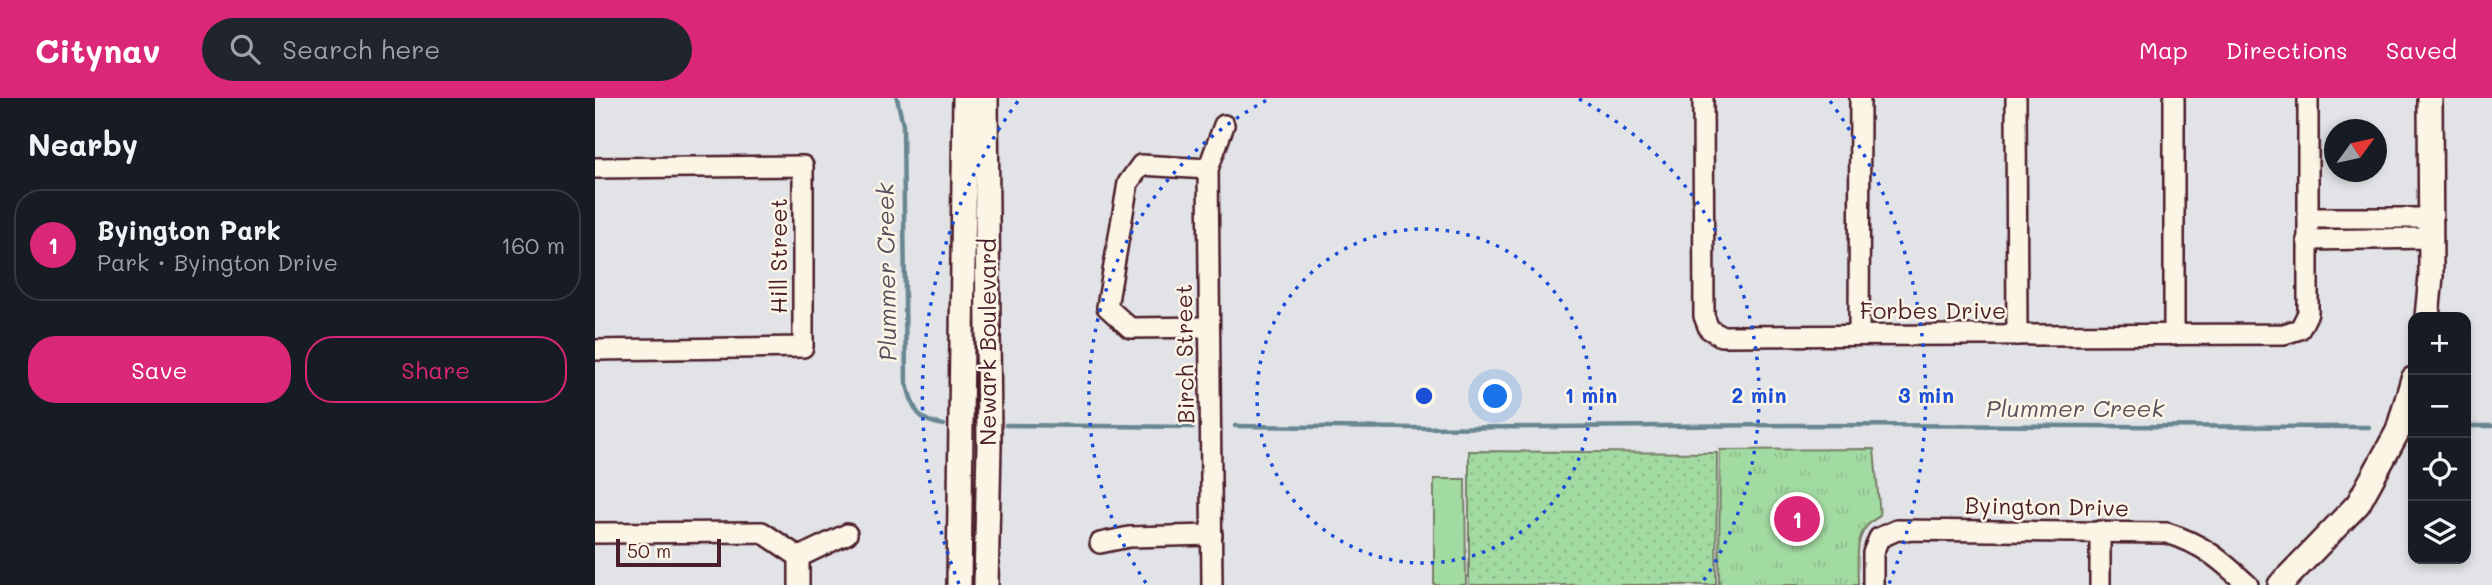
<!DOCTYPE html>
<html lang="en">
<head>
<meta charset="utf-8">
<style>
	:root { --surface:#171b24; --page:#20242c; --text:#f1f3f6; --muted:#9ea1a6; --line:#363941; --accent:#db2777 }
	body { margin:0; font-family:Mali,sans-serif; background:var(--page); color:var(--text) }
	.controls { position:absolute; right:21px; bottom:21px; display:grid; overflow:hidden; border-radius:14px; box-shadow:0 4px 10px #0003 }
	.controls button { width:63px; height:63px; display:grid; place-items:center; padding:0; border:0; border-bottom:2px solid var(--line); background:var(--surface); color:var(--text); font:35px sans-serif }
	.compass { position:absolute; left:1729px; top:21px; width:63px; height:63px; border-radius:50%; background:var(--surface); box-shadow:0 4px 10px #0003; rotate:57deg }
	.scale { position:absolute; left:21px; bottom:18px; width:105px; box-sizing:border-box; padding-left:7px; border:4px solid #4a1f2b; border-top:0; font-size:19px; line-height:24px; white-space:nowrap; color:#4a1f2b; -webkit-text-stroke:5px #fcf5e5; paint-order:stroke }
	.you { position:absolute; left:901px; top:299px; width:24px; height:24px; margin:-18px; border:5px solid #fff; border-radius:50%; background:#1a73e8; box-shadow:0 0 0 10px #1a73e833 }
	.badge { display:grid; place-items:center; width:46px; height:46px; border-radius:50%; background:var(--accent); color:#fff; font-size:23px; font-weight:700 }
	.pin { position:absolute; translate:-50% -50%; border:4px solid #fff; box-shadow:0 2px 7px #0006 }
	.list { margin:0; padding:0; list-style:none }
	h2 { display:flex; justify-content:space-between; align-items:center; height:91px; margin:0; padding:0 28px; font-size:30px }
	h2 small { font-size:23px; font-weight:400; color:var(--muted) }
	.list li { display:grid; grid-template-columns:46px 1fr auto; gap:21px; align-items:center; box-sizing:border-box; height:112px; margin:0 14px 14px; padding:0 14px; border:2px solid var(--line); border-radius:28px }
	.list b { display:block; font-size:26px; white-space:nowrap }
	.list p { margin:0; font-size:23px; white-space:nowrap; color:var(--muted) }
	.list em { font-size:23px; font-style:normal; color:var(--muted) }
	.actions { display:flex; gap:14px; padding:21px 28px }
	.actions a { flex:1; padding:16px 0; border:2px solid var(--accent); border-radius:28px; text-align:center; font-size:24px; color:var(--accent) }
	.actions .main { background:var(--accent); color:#fff }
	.icon { flex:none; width:38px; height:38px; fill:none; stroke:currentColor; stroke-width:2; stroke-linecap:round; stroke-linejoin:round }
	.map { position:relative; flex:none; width:1897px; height:487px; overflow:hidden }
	header { display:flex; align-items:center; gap:42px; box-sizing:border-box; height:98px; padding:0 35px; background:var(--accent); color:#fff }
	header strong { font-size:33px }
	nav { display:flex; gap:38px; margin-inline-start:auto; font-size:24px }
	.search { width:490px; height:63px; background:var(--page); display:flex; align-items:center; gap:18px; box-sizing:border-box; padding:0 24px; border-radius:38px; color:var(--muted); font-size:26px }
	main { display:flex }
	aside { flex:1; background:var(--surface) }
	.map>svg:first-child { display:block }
	.grass { fill:url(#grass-dots); stroke:#767d66; stroke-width:2 }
	.park { fill:url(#park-tufts); stroke:#767d66; stroke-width:2 }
	.garden { fill:#a2dba1; stroke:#767d66; stroke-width:2 }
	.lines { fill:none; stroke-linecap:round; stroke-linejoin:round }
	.stream { stroke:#678692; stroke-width:4.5 }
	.minor-casing { stroke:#4a1f2b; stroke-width:24 }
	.major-casing { stroke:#4a1f2b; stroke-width:28 }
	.minor { stroke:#fcf5e5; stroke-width:19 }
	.major { stroke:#fcf5e5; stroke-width:23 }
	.ring { fill:none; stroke:#1d4ed8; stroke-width:3.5; stroke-dasharray:3.5 7 }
	.labels { text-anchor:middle; stroke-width:5; stroke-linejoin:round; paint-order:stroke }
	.street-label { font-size:23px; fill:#4a1f2b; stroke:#fcf5e5 }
	.water-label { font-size:24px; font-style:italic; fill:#59525f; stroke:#fcf5e5 }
	.centre { fill:#1d4ed8; stroke:#fcf5e5; stroke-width:3.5 }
	.ring-label { font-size:21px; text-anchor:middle; font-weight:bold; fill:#1d4ed8; stroke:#fcf5e5; stroke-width:5; stroke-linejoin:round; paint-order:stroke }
</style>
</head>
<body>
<header>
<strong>Citynav</strong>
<div class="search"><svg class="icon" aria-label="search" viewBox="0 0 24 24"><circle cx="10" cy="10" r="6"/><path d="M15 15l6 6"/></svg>Search here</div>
<nav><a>Map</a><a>Directions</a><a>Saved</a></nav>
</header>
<main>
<aside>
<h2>Nearby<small></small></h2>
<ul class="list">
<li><span class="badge">1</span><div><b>Byington Park</b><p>Park · Byington Drive</p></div><em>160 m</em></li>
</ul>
<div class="actions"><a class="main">Save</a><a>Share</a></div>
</aside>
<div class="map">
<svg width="1897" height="487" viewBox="0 0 1897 487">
	<defs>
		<pattern id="grass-dots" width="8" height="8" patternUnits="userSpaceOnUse" patternTransform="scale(1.75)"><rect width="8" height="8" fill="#a2dba1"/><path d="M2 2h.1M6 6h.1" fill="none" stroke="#8dbc8b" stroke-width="1.8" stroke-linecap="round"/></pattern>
		<pattern id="park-tufts" width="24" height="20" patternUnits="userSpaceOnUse" patternTransform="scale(1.75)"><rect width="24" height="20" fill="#a2dba1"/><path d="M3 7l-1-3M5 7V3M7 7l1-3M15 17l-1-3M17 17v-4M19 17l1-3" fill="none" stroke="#8dbc8b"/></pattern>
	</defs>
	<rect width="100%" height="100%" fill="#e2e3e6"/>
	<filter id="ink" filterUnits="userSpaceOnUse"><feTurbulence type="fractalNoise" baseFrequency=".0143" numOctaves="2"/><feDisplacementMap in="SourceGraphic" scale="14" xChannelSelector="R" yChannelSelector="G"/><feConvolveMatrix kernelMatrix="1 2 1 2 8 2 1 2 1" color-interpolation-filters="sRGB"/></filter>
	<g filter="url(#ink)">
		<!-- grass -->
		<polygon class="grass" points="874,353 1122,355 1121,487 874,487"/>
		<!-- park -->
		<path class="park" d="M1279 351 1285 418C1257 432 1263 459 1263 487H1124L1125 352Z"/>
		<!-- garden -->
		<polygon class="garden" points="839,381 870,381 871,487 839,487"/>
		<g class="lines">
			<!-- stream -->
			<g class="stream">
				<path d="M302 0 308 27 311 284C319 310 320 323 349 327"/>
				<polyline points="411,327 598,329"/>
				<polyline points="640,328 817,330 1197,327 1774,329"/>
				<polyline points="1871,328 1897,328"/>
			</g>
			<!-- minor casing -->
			<g class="minor-casing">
				<g id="minor">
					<polyline points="1108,0 1109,218 1114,231 1126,238 1689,236 1705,231 1713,215 1713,0"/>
					<polyline points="1421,0 1422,237"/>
					<polyline points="1579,0 1579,237"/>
					<polyline points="0,70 208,68 208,249 0,252"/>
					<polyline points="613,71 546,67 533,85 512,209 535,230 614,229"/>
					<polyline points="1713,120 1836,120"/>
					<polyline points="1712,142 1836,140"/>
					<polyline points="1264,237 1265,0"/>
					<polyline points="1505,433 1505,487"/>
					<polyline points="0,435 167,434 204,459"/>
					<polyline points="505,445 534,439 617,437"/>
					<polyline points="204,459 252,436"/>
					<polyline points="204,487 204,459"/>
					<polyline points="617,487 613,71 629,27"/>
					<path d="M1278 487V455L1284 440 1302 432 1572 435C1608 446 1626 462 1653 487"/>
				</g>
			</g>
			<!-- major casing -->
			<g class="major-casing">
				<g id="major">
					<polyline points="391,0 394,348 391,487"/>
					<polyline points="1832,219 1836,178 1835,0"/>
					<polyline points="364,487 370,0"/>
					<polyline points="1685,487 1763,406 1803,333 1818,281"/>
				</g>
			</g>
			<!-- minor -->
			<use href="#minor" class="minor"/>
			<!-- major -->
			<use href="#major" class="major"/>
		</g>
	</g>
	<!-- distance rings -->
	<g class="ring">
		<circle cx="829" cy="298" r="167"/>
		<path d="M551 485A335 335 0 0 1 674 1M984 1A335 335 0 0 1 1107 485"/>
		<path d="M364 486A502 502 0 0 1 423 3M1235 3A502 502 0 0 1 1294 486"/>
	</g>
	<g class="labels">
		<!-- street labels -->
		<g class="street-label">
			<text transform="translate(184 158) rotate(-90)" y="8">Hill Street</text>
			<text x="1338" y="221">Forbes Drive</text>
			<text transform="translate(393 244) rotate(-90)" y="8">Newark Boulevard</text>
			<text transform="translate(590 256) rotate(-91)" y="8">Birch Street</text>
			<text transform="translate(1452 409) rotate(1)" y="8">Byington Drive</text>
		</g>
		<!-- water labels -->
		<g class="water-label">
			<text transform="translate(292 174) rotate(-91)" y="8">Plummer Creek</text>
			<text x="1480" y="319">Plummer Creek</text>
		</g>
	</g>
	<circle cx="829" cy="298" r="10" class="centre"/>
	<g class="ring-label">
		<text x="996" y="305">1 min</text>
		<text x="1164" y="305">2 min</text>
		<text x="1331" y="305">3 min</text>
	</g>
</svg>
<div class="controls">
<button>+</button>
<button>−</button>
<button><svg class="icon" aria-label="locate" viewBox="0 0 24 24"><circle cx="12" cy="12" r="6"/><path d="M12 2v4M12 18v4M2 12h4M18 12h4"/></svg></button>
<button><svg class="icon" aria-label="layers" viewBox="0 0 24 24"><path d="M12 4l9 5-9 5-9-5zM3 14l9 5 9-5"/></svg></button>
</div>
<svg class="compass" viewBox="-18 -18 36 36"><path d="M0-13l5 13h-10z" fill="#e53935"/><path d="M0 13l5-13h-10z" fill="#9ea1a6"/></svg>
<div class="scale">50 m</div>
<div class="you"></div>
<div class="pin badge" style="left:1202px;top:421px">1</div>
</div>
</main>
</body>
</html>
